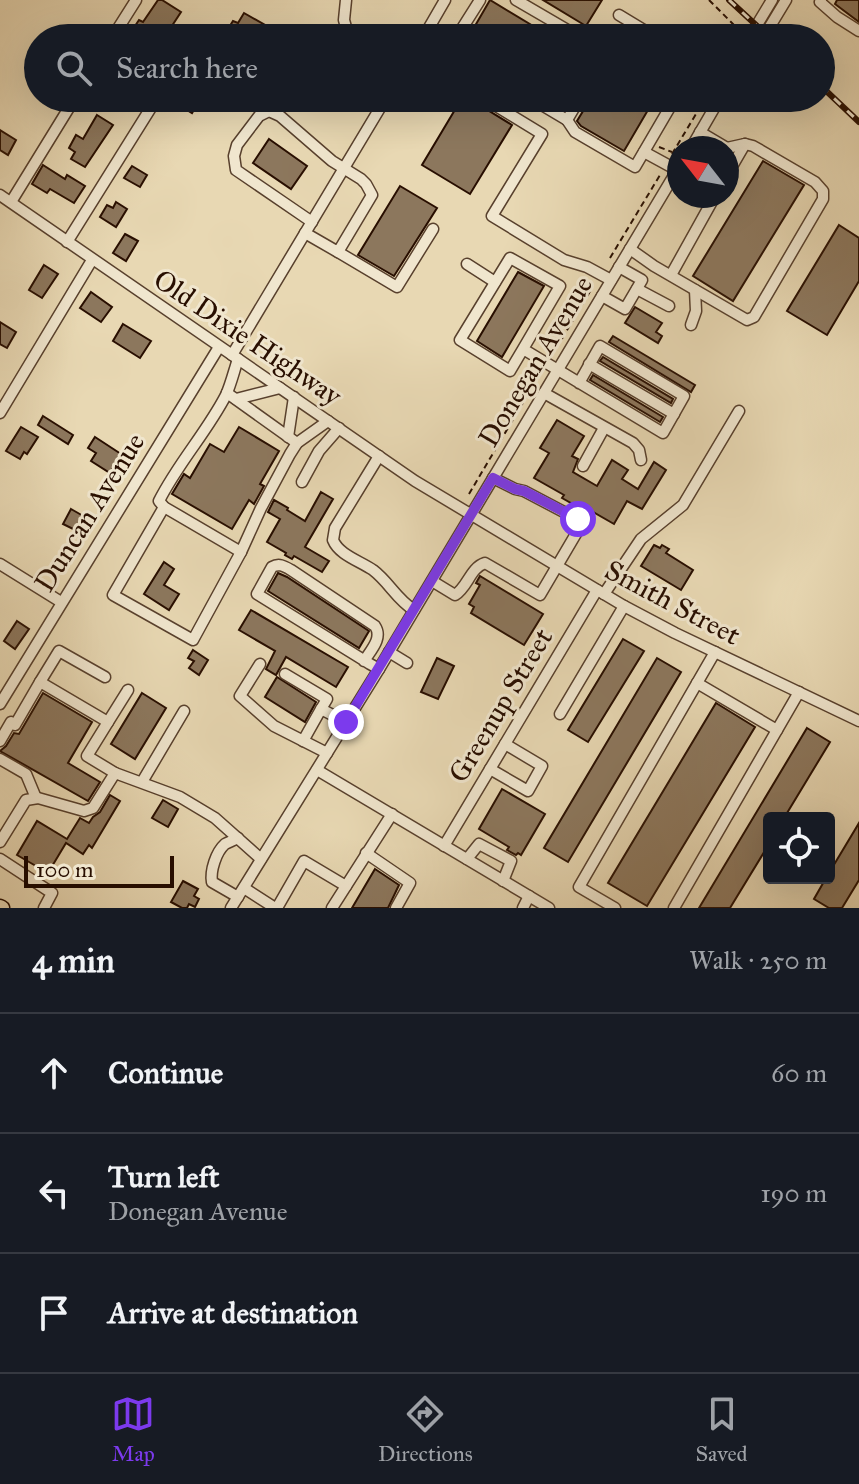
<!DOCTYPE html>
<html lang="en">
<head>
<meta charset="utf-8">
<style>
	:root { --surface:#171b24; --page:#20242c; --text:#f1f3f6; --muted:#9ea1a6; --line:#363941; --accent:#7c3aed }
	body { margin:0; font-family:"IM FELL Great Primer",serif; background:var(--page); color:var(--text) }
	.controls { position:absolute; right:24px; bottom:24px; display:grid; overflow:hidden; border-radius:8px; box-shadow:0 8px 32px #0002 }
	.controls button { width:72px; height:72px; display:grid; place-items:center; padding:0; border:0; border-bottom:2px solid var(--line); background:var(--surface); color:var(--text); font:40px sans-serif }
	.compass { position:absolute; left:667px; top:136px; width:72px; height:72px; border-radius:50%; background:var(--surface); box-shadow:0 8px 32px #0002; rotate:301deg }
	.scale { position:absolute; left:24px; bottom:20px; width:150px; box-sizing:border-box; padding-left:8px; border:4px solid #280e00; border-top:0; font-size:22px; line-height:28px; white-space:nowrap; color:#280e00; -webkit-text-stroke:6px #f0e6ce; paint-order:stroke }
	.stop { position:absolute; width:24px; height:24px; margin:-18px; border:6px solid #7c3aed; border-radius:50%; background:#fff }
	.stop.end { background:#7c3aed; border-color:#fff; box-shadow:0 2px 8px #0008 }
	.list { margin:0; padding:0; list-style:none }
	h2 { display:flex; justify-content:space-between; align-items:center; height:104px; margin:0; padding:0 32px; font-size:34px }
	h2 small { font-size:26px; font-weight:400; color:var(--muted) }
	.list li { display:grid; grid-template-columns:52px 1fr auto; gap:24px; align-items:center; box-sizing:border-box; height:120px; padding:0 32px; border-top:2px solid var(--line) }
	.list b { display:block; font-size:30px; white-space:nowrap }
	.list p { margin:0; font-size:26px; white-space:nowrap; color:var(--muted) }
	.list em { font-size:26px; font-style:normal; color:var(--muted) }
	.icon { flex:none; width:44px; height:44px; fill:none; stroke:currentColor; stroke-width:2; stroke-linecap:round; stroke-linejoin:round }
	.map { position:relative; flex:none; width:859px; height:908px; overflow:hidden }
	.search { position:absolute; background:var(--surface); box-shadow:0 8px 32px #0002; left:24px; right:24px; top:24px; height:88px; display:flex; align-items:center; gap:20px; box-sizing:border-box; padding:0 28px; border-radius:44px; color:var(--muted); font-size:30px }
	.sheet { height:464px; background:var(--surface) }
	nav { display:flex; justify-content:space-around; align-items:center; box-sizing:border-box; height:112px; border-top:2px solid var(--line); background:var(--surface); font-size:22px; color:var(--muted) }
	nav a { display:grid; justify-items:center; gap:4px }
	nav .on { color:var(--accent) }
	.map>svg:first-child { display:block }
	.building { fill:#8c775d; stroke:#280e00; stroke-width:2 }
	.lines { fill:none; stroke-linecap:round; stroke-linejoin:round }
	.minor-casing { stroke:#58402d; stroke-width:13 }
	.major-casing { stroke:#280e00; stroke-width:17 }
	.path { stroke:#280e00; stroke-width:2; stroke-dasharray:6 4; stroke-linecap:butt }
	.minor { stroke:#f0e6ce; stroke-width:10 }
	.major { stroke:#e8d8b3; stroke-width:14 }
	.rail-casing { stroke:#280e00; stroke-width:6 }
	.rail { stroke:#f0e6ce; stroke-width:3; stroke-dasharray:9; stroke-linecap:butt }
	.route { stroke:#7c3aed; stroke-width:10 }
	.labels { text-anchor:middle; stroke-width:6; stroke-linejoin:round; paint-order:stroke }
	.street-label { font-size:28px; fill:#280e00; stroke:#f0e6ce }
</style>
</head>
<body>
<div class="map">
<svg width="859" height="908" viewBox="0 0 859 908">
	<rect width="100%" height="100%" fill="#e8d8b3"/>
	<filter id="stains"><feTurbulence type="fractalNoise" baseFrequency=".0025" numOctaves="4"/><feColorMatrix values="0 0 0 0 .2 0 0 0 0 .09 0 0 0 0 .02 0 0 0 .5 -.17"/></filter>
	<radialGradient id="worn" r=".72"><stop offset=".6" stop-color="#630" stop-opacity="0"/><stop offset="1" stop-color="#630" stop-opacity=".3"/></radialGradient>
	<!-- building -->
	<g class="building">
		<polygon points="158,0 162,0 181,12 164,38 127,38 139,20 143,22"/>
		<polygon points="490,0 553,38 468,38"/>
		<polygon points="543,0 602,0 586,26"/>
		<polygon points="837,0 859,0 859,22 835,4"/>
		<polygon points="244,13 272,29 267,38 244,38 228,29 233,21 238,23"/>
		<polygon points="168,98 201,98 192,113"/>
		<polygon points="462,98 468,98 512,125 470,194 422,165"/>
		<polygon points="591,98 655,98 624,151 581,126 577,121"/>
		<polygon points="97,115 113,125 85,167 71,159 75,152 69,148 76,135 83,139"/>
		<polygon points="0,130 16,140 8,155 0,150"/>
		<polygon points="269,139 307,166 291,189 253,163"/>
		<polygon points="763,161 804,185 733,301 693,276"/>
		<polygon points="43,165 65,179 67,175 85,186 74,203 50,189 47,193 32,184"/>
		<polygon points="132,166 147,175 140,187 124,178"/>
		<polygon points="400,186 437,208 394,276 358,255"/>
		<polygon points="116,202 127,209 116,227 100,217 107,205 113,208"/>
		<polygon points="839,225 859,238 859,281 827,335 787,311"/>
		<polygon points="125,234 138,241 126,261 113,253"/>
		<polygon points="44,265 58,274 42,298 29,290"/>
		<polygon points="518,272 544,286 502,357 477,341"/>
		<polygon points="91,292 112,307 101,322 80,308"/>
		<polygon points="635,307 662,323 656,332 662,336 658,343 625,323"/>
		<polygon points="0,322 16,332 7,348 0,344"/>
		<polygon points="123,324 151,341 140,358 113,341"/>
		<polygon points="613,336 695,385 691,392 609,342"/>
		<polygon points="603,357 673,399 671,403 600,361"/>
		<polygon points="593,375 663,417 660,422 590,380"/>
		<polygon points="43,416 73,435 68,444 38,425"/>
		<polygon points="557,420 584,436 572,456 578,459 573,472 597,486 612,460 628,470 622,479 638,489 654,462 666,470 642,509 627,501 614,524 593,512 592,515 562,498 564,495 534,478 549,453 540,448"/>
		<polygon points="21,427 38,437 27,454 24,452 20,459 6,451"/>
		<polygon points="239,427 279,451 260,484 264,486 254,504 249,500 232,529 172,494 184,474 190,478 210,444 224,452"/>
		<polygon points="95,437 121,454 110,473 91,461 96,453 88,448"/>
		<polygon points="321,492 333,499 305,547 329,561 322,572 294,556 292,559 285,555 286,553 267,542 280,519 268,512 274,500 288,508 287,510 305,521"/>
		<polygon points="71,509 85,517 77,531 63,524"/>
		<polygon points="654,545 660,548 662,545 669,549 666,553 693,570 681,590 641,566"/>
		<polygon points="164,562 174,569 164,585 179,594 169,610 144,594"/>
		<polygon points="278,573 287,577 369,631 359,648 268,591"/>
		<polygon points="480,576 543,614 524,645 471,613 474,607 469,604 480,585 476,583"/>
		<polygon points="251,610 348,667 336,687 286,657 276,675 266,669 275,651 239,630"/>
		<polygon points="17,621 29,629 15,649 4,641"/>
		<polygon points="623,639 644,651 588,742 568,730"/>
		<polygon points="193,650 208,660 199,675 189,668 194,661 188,658"/>
		<polygon points="437,658 454,666 438,699 421,692"/>
		<polygon points="657,658 681,672 568,862 544,848"/>
		<polygon points="277,677 316,702 305,722 265,697"/>
		<polygon points="43,693 92,722 68,763 100,782 88,801 0,751 6,746 14,733 19,734"/>
		<polygon points="142,693 166,708 135,759 111,744"/>
		<polygon points="716,703 755,727 647,906 608,883"/>
		<polygon points="807,728 830,742 784,818 769,818 769,844 730,908 699,908"/>
		<polygon points="502,789 545,814 521,855 518,853 516,855 507,850 509,847 479,829"/>
		<polygon points="110,795 120,801 92,848 89,845 83,854 66,843 48,873 17,855 37,821 67,839 80,818 89,823 93,817 100,812"/>
		<polygon points="163,800 178,809 168,827 152,818"/>
		<polygon points="859,823 859,880 842,908 829,908 814,899 826,878 829,878 829,873"/>
		<polygon points="375,869 399,885 388,908 352,908"/>
		<polygon points="183,881 198,889 194,896 199,899 195,907 189,904 187,908 182,908 171,902"/>
	</g>
	<g class="lines">
		<!-- minor casing -->
		<g class="minor-casing">
			<g id="minor">
				<polyline points="346,0 344,20 349,38"/>
				<polyline points="516,0 571,32"/>
				<polyline points="821,0 820,2 837,17 859,31"/>
				<polyline points="619,15 657,38"/>
				<polyline points="112,38 136,0"/>
				<polyline points="194,38 198,32"/>
				<polyline points="423,38 445,0"/>
				<polyline points="456,38 480,0"/>
				<polyline points="749,38 772,0"/>
				<polyline points="763,38 786,0"/>
				<polyline points="483,98 542,134 492,216 564,260 587,267 611,280"/>
				<polyline points="530,98 567,120 580,98"/>
				<polyline points="706,98 717,104"/>
				<polyline points="567,120 575,132 635,167 673,102"/>
				<polyline points="700,132 727,148"/>
				<polyline points="691,148 720,98"/>
				<polyline points="644,152 677,170"/>
				<polyline points="727,175 745,144"/>
				<polyline points="0,195 415,481 624,606 675,633 859,721"/>
				<polyline points="11,202 75,98"/>
				<polyline points="305,233 338,252 372,195 366,184 361,179 332,161 280,116 269,111 259,116 237,145 234,156 236,170 312,222"/>
				<polyline points="67,242 157,98"/>
				<polyline points="630,249 654,266 747,320 754,317 823,199 823,191 815,182 753,146 745,144 727,148"/>
				<polyline points="338,252 397,287 433,229"/>
				<polyline points="467,264 495,282"/>
				<polyline points="671,275 715,196"/>
				<polyline points="637,289 669,306"/>
				<polyline points="602,296 625,309 642,280 619,267"/>
				<polyline points="691,325 696,311 695,290"/>
				<polyline points="523,349 560,286 510,258 460,340 510,371 523,349 663,433 684,396 600,346 579,383"/>
				<polyline points="232,355 386,98"/>
				<path d="M238 359C234 371 231 384 226 395 207 432 178 463 159 501L164 507 241 552 261 508 290 454 297 443 328 421"/>
				<polyline points="589,364 674,414"/>
				<polyline points="227,393 297,443"/>
				<polyline points="544,393 633,443 639,450 641,460"/>
				<polyline points="236,399 280,388"/>
				<polyline points="0,413 92,260"/>
				<polyline points="288,437 294,397"/>
				<path d="M379 456 335 528 333 540C339 555 360 561 373 570 389 582 397 600 414 610"/>
				<polyline points="583,466 604,428"/>
				<polyline points="302,482 319,451 339,428"/>
				<polyline points="164,507 113,595 193,640 241,552"/>
				<polyline points="0,564 61,602"/>
				<path d="M432 581 455 595C468 587 470 568 485 563L540 595 580 527 581 521 524 491 515 489 493 478"/>
				<polyline points="604,594 641,539 683,505 739,411"/>
				<polyline points="389,652 407,663"/>
				<path d="M364 661C371 650 383 638 375 626L291 570C284 566 279 563 272 567L257 594 370 664 379 669"/>
				<polyline points="260,664 240,696 274,726 327,753"/>
				<polyline points="285,674 327,699 321,709"/>
				<polyline points="40,682 59,651 105,677"/>
				<polyline points="697,683 777,730"/>
				<polyline points="0,704 219,347"/>
				<polyline points="560,714 624,606"/>
				<polyline points="108,722 128,690"/>
				<polyline points="0,741 11,722 15,725 40,682 108,722 87,756 115,773"/>
				<polyline points="303,741 321,709 346,722"/>
				<polyline points="0,759 26,774 36,798"/>
				<polyline points="490,769 528,791 542,766 505,744"/>
				<polyline points="317,770 549,908"/>
				<polyline points="142,782 184,711"/>
				<path d="M238 838C234 840 229 842 225 844 216 852 210 871 212 882L238 897"/>
				<polyline points="0,842 26,800 38,798 84,811 93,808 115,773 180,797 215,818 261,859"/>
				<polyline points="444,846 597,590"/>
				<polyline points="366,853 410,883 396,908"/>
				<polyline points="0,859 52,893 44,908"/>
				<polyline points="467,859 479,844 511,861 503,881"/>
				<polyline points="244,888 275,908"/>
				<polyline points="231,908 379,669 679,167"/>
				<polyline points="277,908 304,861 346,886"/>
				<polyline points="332,908 392,814"/>
				<polyline points="523,908 529,896"/>
				<polyline points="615,908 579,887 715,652"/>
				<polyline points="674,908 799,692"/>
			</g>
		</g>
		<!-- major casing -->
		<g class="major-casing">
			<polyline id="major" points="0,907 2,908"/>
		</g>
		<!-- path -->
		<g class="path">
			<polyline points="709,0 741,32"/>
			<polyline points="659,147 672,152"/>
			<polyline points="672,154 699,109"/>
			<polyline points="610,258 660,175"/>
			<polyline points="549,354 552,349 560,342 592,288"/>
			<polyline points="469,494 534,384 536,376 539,370"/>
		</g>
		<!-- minor -->
		<use href="#minor" class="minor"/>
		<!-- major -->
		<use href="#major" class="major"/>
		<!-- rail casing -->
		<g class="rail-casing">
			<g id="rail">
				<polyline points="729,0 770,38"/>
				<polyline points="821,86 859,122"/>
			</g>
		</g>
		<!-- rail -->
		<use href="#rail" class="rail"/>
	</g>
	<g class="lines">
		<!-- route -->
		<polyline class="route" points="346,722 493,478 515,489 524,491 578,519"/>
	</g>
	<g class="labels">
		<!-- street labels -->
		<g class="street-label">
			<text transform="translate(248 337) rotate(34)" y="10">Old Dixie Highway</text>
			<text transform="translate(535 361) rotate(-59)" y="10">Donegan Avenue</text>
			<text transform="translate(89 512) rotate(-58)" y="10">Duncan Avenue</text>
			<text transform="translate(673 602) rotate(28)" y="10">Smith Street</text>
			<text transform="translate(500 705) rotate(-59)" y="10">Greenup Street</text>
		</g>
	</g>
	<rect width="100%" height="100%" filter="url(#stains)"/>
	<rect width="100%" height="100%" fill="url(#worn)"/>
</svg>
<div class="controls">
<button><svg class="icon" aria-label="locate" viewBox="0 0 24 24"><circle cx="12" cy="12" r="6"/><path d="M12 2v4M12 18v4M2 12h4M18 12h4"/></svg></button>
</div>
<svg class="compass" viewBox="-18 -18 36 36"><path d="M0-13l5 13h-10z" fill="#e53935"/><path d="M0 13l5-13h-10z" fill="#9ea1a6"/></svg>
<div class="scale">100 m</div>
<div class="stop" style="left:578px;top:519px"></div>
<div class="stop end" style="left:346px;top:722px"></div>
<div class="search"><svg class="icon" aria-label="search" viewBox="0 0 24 24"><circle cx="10" cy="10" r="6"/><path d="M15 15l6 6"/></svg>Search here</div>
</div>
<section class="sheet">
<h2>4 min<small>Walk · 250 m</small></h2>
<ul class="list">
<li><svg class="icon" aria-label="ahead" viewBox="0 0 24 24"><path d="M12 20V5M6 11l6-6 6 6"/></svg><div><b>Continue</b></div><em>60 m</em></li>
<li><svg class="icon" aria-label="left" viewBox="0 0 24 24"><path d="M17 20v-9H6M10 6l-5 5 5 5"/></svg><div><b>Turn left</b><p>Donegan Avenue</p></div><em>190 m</em></li>
<li><svg class="icon" aria-label="arrive" viewBox="0 0 24 24"><path d="M6 21V4h12l-3 4 3 4H6"/></svg><div><b>Arrive at destination</b></div></li>
</ul>
</section>
<nav>
<a class="on"><svg class="icon" aria-label="map" viewBox="0 0 24 24"><path d="M3 6l6-2 6 2 6-2v14l-6 2-6-2-6 2zM9 4v14M15 6v14"/></svg>Map</a>
<a><svg class="icon" aria-label="directions" viewBox="0 0 24 24"><path d="M12 3l9 9-9 9-9-9zM9 14v-3h6M13 9l2 2-2 2"/></svg>Directions</a>
<a><svg class="icon" aria-label="saved" viewBox="0 0 24 24"><path d="M7 4h10v16l-5-4-5 4z"/></svg>Saved</a>
</nav>
</body>
</html>
